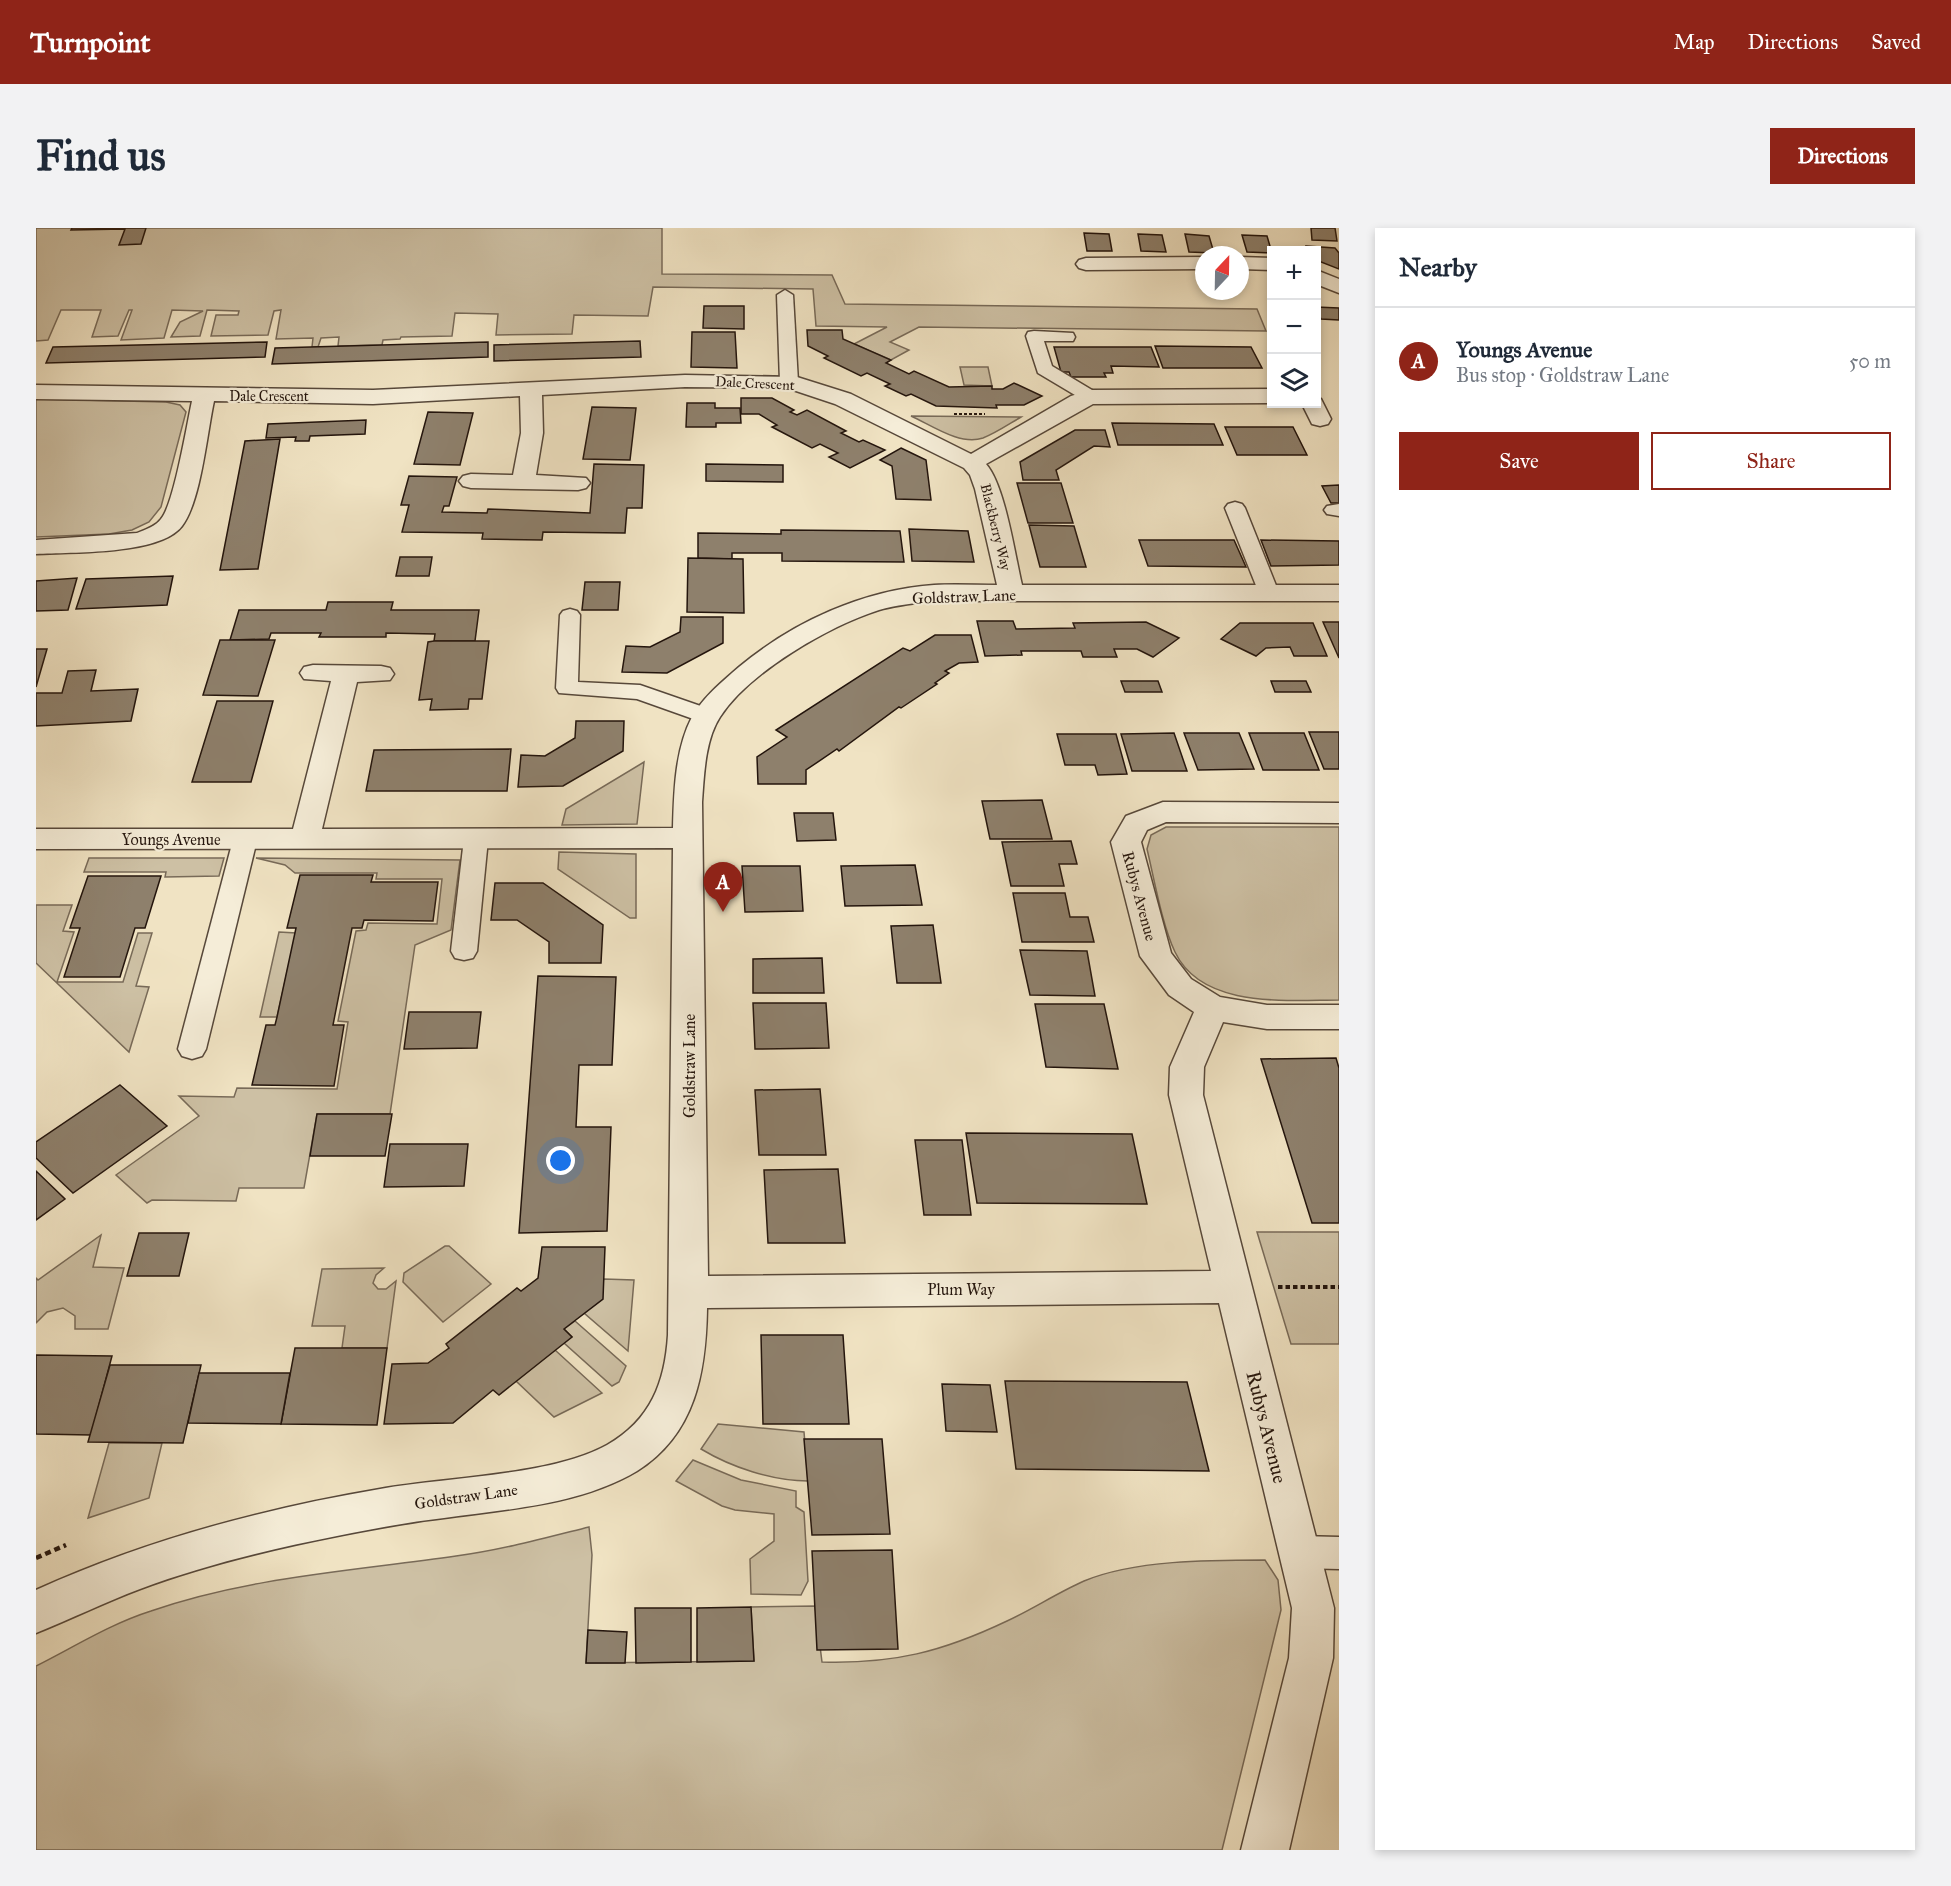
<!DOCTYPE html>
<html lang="en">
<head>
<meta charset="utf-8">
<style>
	:root { --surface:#fff; --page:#f2f2f3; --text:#1f2937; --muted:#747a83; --line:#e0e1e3; --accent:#8f2418 }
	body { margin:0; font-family:"IM FELL Great Primer",serif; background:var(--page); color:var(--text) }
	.controls { position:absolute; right:18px; top:18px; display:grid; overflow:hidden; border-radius:0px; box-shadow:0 3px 9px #0003 }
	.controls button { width:54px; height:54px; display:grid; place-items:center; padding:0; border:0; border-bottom:2px solid var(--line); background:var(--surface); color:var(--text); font:30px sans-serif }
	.compass { position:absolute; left:1159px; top:18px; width:54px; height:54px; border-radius:50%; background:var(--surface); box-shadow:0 3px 9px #0003; rotate:22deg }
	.you { position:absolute; left:525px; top:933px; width:21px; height:21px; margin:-15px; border:4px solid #fff; border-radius:50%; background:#1a73e8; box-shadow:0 0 0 9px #1a73e833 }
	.badge { display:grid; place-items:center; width:39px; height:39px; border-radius:50%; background:var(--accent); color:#fff; font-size:20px; font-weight:700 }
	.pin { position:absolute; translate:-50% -50px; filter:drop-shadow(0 2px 3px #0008) }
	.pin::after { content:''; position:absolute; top:32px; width:21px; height:18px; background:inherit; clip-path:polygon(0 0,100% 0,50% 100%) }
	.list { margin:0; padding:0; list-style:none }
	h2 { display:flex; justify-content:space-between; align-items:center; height:78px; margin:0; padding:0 24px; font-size:26px }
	h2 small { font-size:20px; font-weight:400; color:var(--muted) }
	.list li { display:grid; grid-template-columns:39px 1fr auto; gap:18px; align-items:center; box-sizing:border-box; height:108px; padding:0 24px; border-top:2px solid var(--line) }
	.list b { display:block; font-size:22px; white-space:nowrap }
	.list p { margin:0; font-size:20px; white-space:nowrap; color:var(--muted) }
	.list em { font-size:20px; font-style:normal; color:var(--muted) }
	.actions { display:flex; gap:12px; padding:18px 24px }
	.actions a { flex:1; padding:14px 0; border:2px solid var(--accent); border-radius:0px; text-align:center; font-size:21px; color:var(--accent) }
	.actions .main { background:var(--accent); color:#fff }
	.icon { flex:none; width:33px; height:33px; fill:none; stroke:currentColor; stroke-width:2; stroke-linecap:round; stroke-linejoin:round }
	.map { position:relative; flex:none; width:1303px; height:1622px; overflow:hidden; border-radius:0px }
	header { display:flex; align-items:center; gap:36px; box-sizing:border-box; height:84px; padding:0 30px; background:var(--accent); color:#fff }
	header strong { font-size:28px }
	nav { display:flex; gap:33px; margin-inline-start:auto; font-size:21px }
	.intro { display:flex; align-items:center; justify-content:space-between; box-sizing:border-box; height:144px; padding:0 36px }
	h1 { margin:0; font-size:42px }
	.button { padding:15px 27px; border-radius:0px; background:var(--accent); color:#fff; font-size:21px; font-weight:700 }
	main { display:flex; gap:36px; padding:0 36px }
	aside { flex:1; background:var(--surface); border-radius:0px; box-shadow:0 3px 9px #0003 }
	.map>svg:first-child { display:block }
	.green { fill:#cdc0a4; stroke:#786a58; stroke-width:1.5 }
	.building { fill:#8e806c; stroke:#24150d; stroke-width:1.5 }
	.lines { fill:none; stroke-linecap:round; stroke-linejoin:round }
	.service-casing { stroke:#57483a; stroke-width:3 }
	.minor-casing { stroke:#57483a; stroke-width:3 }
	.path-far2 { stroke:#24150d; stroke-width:2; stroke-dasharray:3 2; stroke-linecap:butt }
	.path-far1 { stroke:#24150d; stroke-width:4; stroke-dasharray:4.5 3; stroke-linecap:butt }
	.path { stroke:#24150d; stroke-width:4.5; stroke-dasharray:6 4; stroke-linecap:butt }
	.service { fill:#f5edd8; fill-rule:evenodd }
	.minor { fill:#f5edd8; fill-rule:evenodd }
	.labels { text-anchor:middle; stroke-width:4.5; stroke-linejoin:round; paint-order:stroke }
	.far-street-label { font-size:14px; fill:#24150d; stroke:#f5edd8 }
	.street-label { font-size:16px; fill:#24150d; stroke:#f5edd8 }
	.near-street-label { font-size:20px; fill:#24150d; stroke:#f5edd8 }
</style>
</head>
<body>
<header>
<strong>Turnpoint</strong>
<nav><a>Map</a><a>Directions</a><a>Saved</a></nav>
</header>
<div class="intro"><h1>Find us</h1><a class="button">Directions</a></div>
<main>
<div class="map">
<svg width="1303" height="1622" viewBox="0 0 1303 1622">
	<rect width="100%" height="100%" fill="#f0e3c3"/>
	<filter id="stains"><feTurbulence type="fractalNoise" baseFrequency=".00333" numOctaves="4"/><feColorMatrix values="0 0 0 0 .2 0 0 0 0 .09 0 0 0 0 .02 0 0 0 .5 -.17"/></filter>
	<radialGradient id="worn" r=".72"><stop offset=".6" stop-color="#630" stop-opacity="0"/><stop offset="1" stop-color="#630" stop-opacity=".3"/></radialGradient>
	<!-- green -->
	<g class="green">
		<polygon points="0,0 626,0 626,46 796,47 809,76 1221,81 1230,103 883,99 854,114 873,122 855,132 818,116 851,99 780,98 777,61 617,59 612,88 538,87 536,106 460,107 462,86 419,85 416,108 365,109 364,111 347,112 346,117 302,118 303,109 285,110 282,119 276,119 277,110 240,111 245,82 238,83 232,107 175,108 180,87 202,87 203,83 171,82 164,108 135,109 144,94 167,83 136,82 128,110 85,112 96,82 93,82 82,108 56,109 65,82 25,82 12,112 0,113"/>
		<polygon points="924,139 952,139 956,158 928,157"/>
		<polygon points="0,171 130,174 144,177 150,184 125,279 113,294 96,302 73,306 0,309"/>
		<path d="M875 188 985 189C973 196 960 205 947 210 924 218 895 197 875 188Z"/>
		<polygon points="608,534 601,596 526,597 530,581"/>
		<path d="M1130 599H1303V772C1251 772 1166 781 1139 724 1126 697 1118 650 1111 621L1115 607Z"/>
		<polygon points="523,624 600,626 600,690 594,690 522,641"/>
		<polygon points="53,630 188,630 183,648 129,649 130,644 48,644"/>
		<polygon points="220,630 424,632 415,702 379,717 354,886 281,886 268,960 203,960 200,973 116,972 111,975 80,947 163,888 143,868 198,869 201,860 301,861 312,794 302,793 320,703 330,702 332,695 401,696 406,651 340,651 341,645 259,645 249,637"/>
		<polygon points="0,677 36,677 27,703 38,704 21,754 87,754 102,705 116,705 100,758 113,759 93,824 0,735"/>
		<polygon points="243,704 260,705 241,789 224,789"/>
		<polygon points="1221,1004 1303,1004 1303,1116 1255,1116"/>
		<polygon points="65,1007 57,1039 88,1040 72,1101 39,1101 39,1088 27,1080 11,1084 0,1095 0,1050 2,1052"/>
		<polygon points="409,1018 413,1018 455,1056 407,1094 367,1054 368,1045"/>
		<polygon points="348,1040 340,1047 337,1055 342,1061 350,1061 360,1053 351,1120 306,1120 309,1098 276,1098 286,1041"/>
		<polygon points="568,1051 598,1052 592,1123 548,1085"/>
		<polygon points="539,1093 590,1138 583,1154 576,1158 528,1115 536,1109 528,1101"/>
		<polygon points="519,1122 566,1165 518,1189 480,1153"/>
		<path d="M682 1196 768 1204 772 1253C736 1253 695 1239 665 1221Z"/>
		<polygon points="73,1215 126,1215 113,1270 52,1290"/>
		<polygon points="657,1232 705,1252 760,1263 760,1279 768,1284 772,1353 765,1367 715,1366 714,1331 738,1313 738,1286 699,1282 686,1278 640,1253"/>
		<path d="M553 1299 556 1327 550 1435 718 1433 715 1379 779 1378 786 1434C857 1436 906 1424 971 1393 997 1381 1021 1365 1048 1353 1098 1332 1174 1332 1229 1332L1242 1352 1245 1382 1186 1622H0V1438C38 1419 74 1396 115 1383 213 1349 317 1343 420 1328 465 1322 509 1310 553 1299Z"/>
	</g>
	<!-- building -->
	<g class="building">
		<polygon points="36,0 110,0 105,16 83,17 89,1 35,2"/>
		<polygon points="1275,0 1299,0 1301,13 1276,12"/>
		<polygon points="1048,5 1073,6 1076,23 1051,23"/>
		<polygon points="1102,6 1126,7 1130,24 1105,23"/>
		<polygon points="1149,6 1173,8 1178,25 1153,24"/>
		<polygon points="1206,7 1231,8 1236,25 1211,24"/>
		<polygon points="1270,18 1299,20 1303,25 1303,41 1280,32 1280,22 1271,22"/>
		<polygon points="668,78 708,78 708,101 667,100"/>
		<polygon points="1280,79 1303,80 1303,92 1285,91"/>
		<polygon points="771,102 806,102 807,111 855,132 850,135 873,146 878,143 913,159 956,158 956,161 967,161 978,155 1006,168 988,177 960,177 961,180 900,178 875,166 870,168 849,158 854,156 831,145 825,148 788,130 792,128 772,118"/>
		<polygon points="656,104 699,104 701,140 655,139"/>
		<polygon points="604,113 605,129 458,133 458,117"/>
		<polygon points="231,114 229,129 10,135 17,119"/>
		<polygon points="452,114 452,129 236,136 239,120"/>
		<polygon points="1119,118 1215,119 1226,140 1127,140"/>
		<polygon points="1018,119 1115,119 1123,139 1075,138 1077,145 1068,145 1070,149 1035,149 1033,144 1025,144"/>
		<polygon points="705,170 736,170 758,182 754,184 761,187 771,182 810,203 805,205 823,214 827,212 849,222 814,240 793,229 802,225 784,216 776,220 736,199 741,197 723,186 705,186"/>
		<polygon points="651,175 679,175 679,180 704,180 705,195 680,195 680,199 650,199"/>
		<polygon points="556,179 600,180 594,232 547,231"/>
		<polygon points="392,184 437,185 424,237 378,236"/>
		<polygon points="330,192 329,206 274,208 273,213 259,213 260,209 230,210 232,196"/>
		<polygon points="1076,195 1178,196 1187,217 1082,217"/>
		<polygon points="1189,199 1257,199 1271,227 1201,227"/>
		<polygon points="1039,202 1069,202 1074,219 1058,218 1020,242 1023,252 987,252 984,234"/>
		<polygon points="244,211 222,341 184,342 209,213"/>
		<polygon points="865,220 890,232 895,272 860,271 856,238 844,232"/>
		<polygon points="558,236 608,237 606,280 591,280 589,305 507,304 506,312 446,311 447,305 366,304 373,277 365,277 373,248 421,249 413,278 408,278 406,284 451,285 452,281 554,285"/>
		<polygon points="670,236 747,237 747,254 670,253"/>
		<polygon points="981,255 1025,255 1037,295 992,295"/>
		<polygon points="1303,257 1303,275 1295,275 1286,258"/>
		<polygon points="993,297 1038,298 1050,339 1004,339"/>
		<polygon points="873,301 932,303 938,334 876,333"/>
		<polygon points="745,302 864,303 868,334 746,333 746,325 696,325 696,331 662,330 662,305 745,306"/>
		<polygon points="1103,312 1198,312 1210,339 1112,338"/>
		<polygon points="1225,312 1303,313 1303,337 1235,338"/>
		<polygon points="364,329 396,329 393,348 360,348"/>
		<polygon points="652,330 707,331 708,385 651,384"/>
		<polygon points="137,348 131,377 40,381 50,351"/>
		<polygon points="41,350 32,382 0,383 0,353"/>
		<polygon points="549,354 584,354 582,382 546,382"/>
		<polygon points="292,374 357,374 355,382 443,382 439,413 398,413 399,406 350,405 350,409 283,409 285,405 235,405 233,411 194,412 203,382 290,382"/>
		<polygon points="645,389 687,389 687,415 631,445 586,444 590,418 614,419 644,404"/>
		<polygon points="941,393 977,393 980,401 1039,400 1037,395 1110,394 1143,410 1117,429 1101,421 1078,421 1081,429 1047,429 1045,423 985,423 986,427 949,428"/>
		<polygon points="1287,394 1303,394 1303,430"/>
		<polygon points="1204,395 1277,395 1291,428 1258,428 1254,419 1230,420 1220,428 1185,411"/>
		<polygon points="899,407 935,407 942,434 923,435 909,443 913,445 899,455 901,456 865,480 863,479 803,523 801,521 770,542 770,556 722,556 721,529 751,509 740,502 867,420 874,423"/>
		<polygon points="184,412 239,412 222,468 167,467"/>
		<polygon points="398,413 453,413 446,471 433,471 432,481 394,482 396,471 383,472 392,414"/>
		<polygon points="0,421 11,421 0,459"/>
		<polygon points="60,442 55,463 102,461 95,493 0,498 0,465 26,465 32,443"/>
		<polygon points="1085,453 1122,453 1126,464 1089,464"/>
		<polygon points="1235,453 1270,453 1275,464 1239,464"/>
		<polygon points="181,473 237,473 215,554 156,554"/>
		<polygon points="540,493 588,493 587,523 527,558 482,559 485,527 509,528 539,510"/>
		<polygon points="1273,504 1303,504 1303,541 1288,541"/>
		<polygon points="1138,505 1151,543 1096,543 1085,506"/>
		<polygon points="1148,505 1203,505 1218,541 1162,542"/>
		<polygon points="1213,505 1268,505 1283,542 1227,542"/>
		<polygon points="1021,506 1080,506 1091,546 1062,547 1059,537 1029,537"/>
		<polygon points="475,521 471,563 330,563 338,522"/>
		<polygon points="1006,572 1016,611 954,611 946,573"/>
		<polygon points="758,585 797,585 800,612 761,613"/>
		<polygon points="1035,613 1041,636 1023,636 1028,658 975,658 966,614"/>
		<polygon points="879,637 886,677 809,678 805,638"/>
		<polygon points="706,638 764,638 767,683 709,684"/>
		<polygon points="264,647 337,647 335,654 402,654 397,693 328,692 326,700 316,700 297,797 308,797 298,858 216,857 230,797 239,797 241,789 260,700 251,700"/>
		<polygon points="52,648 125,648 109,700 99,700 84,749 28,749 44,700 34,700"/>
		<polygon points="459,655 507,655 567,697 565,735 513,735 513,714 481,692 455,692"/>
		<polygon points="977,665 1029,665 1034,689 1052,689 1058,714 986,714"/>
		<polygon points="897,697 905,755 861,755 855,698"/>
		<polygon points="984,722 1051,723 1059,768 994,767"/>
		<polygon points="786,730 788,765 717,765 717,731"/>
		<polygon points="502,748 580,749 576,837 543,837 540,899 575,899 571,1003 483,1005"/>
		<polygon points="717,775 790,775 793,820 719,821"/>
		<polygon points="999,776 1068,776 1082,841 1010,839"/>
		<polygon points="373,784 445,784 441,820 368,821"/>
		<polygon points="1300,830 1303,840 1303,995 1276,995 1225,831"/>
		<polygon points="84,857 131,898 37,965 0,930 0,914"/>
		<polygon points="784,861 790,927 723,927 719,862"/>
		<polygon points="281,886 356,886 349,928 274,928"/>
		<polygon points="930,905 1096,906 1111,976 941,975"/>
		<polygon points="879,912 926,912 935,987 888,987"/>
		<polygon points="354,916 432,916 428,958 348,959"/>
		<polygon points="802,941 809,1015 732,1015 728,942"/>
		<polygon points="0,943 29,971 0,992"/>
		<polygon points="103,1005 153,1005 143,1048 91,1048"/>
		<polygon points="506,1019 569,1019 567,1071 528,1101 536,1109 463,1167 457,1162 417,1195 348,1196 356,1136 392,1135 413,1120 410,1116 481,1060 485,1063 502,1050"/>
		<polygon points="725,1107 807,1107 813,1196 727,1196"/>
		<polygon points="259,1120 351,1120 341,1197 245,1196"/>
		<polygon points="0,1127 76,1128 55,1207 0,1206"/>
		<polygon points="74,1137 165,1137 147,1215 52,1214"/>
		<polygon points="163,1145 254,1145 245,1196 152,1195"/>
		<polygon points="969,1153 1151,1154 1173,1243 980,1241"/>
		<polygon points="906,1156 954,1157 961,1204 910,1203"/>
		<polygon points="768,1211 846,1211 854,1306 776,1307"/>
		<polygon points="856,1322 862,1421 781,1422 776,1323"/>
		<polygon points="715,1379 718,1433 661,1434 661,1380"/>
		<polygon points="599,1380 655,1380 655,1434 600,1435"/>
		<polygon points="552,1402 591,1404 589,1435 550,1435"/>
	</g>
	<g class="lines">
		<!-- service casing -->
		<g class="service-casing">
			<g id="service">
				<polygon points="749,62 757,67 762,154 759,158 747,158 744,154 741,67"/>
				<polygon points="998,103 1037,105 1039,109 1037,113 1008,113 1016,138 1061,165 1064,169 1061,173 1049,173 1002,145 990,108 992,104"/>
				<polygon points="1199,274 1206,276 1209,280 1243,365 1240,369 1233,371 1226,369 1223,365 1189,280 1192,276"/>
				<polygon points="1303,276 1303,288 1291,286 1288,282 1291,278"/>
				<polygon points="534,381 541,383 544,387 542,454 604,457 679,483 682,488 679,493 671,495 663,493 601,471 523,465 520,460 524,387 527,383"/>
				<polygon points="440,603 449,605 452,611 441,723 437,730 428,732 419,730 415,723 428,611 431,605"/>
				<polygon points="209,604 218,606 221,612 170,821 166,828 156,831 146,828 142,821 197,612 200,606"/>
				<polygon points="1263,1308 1303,1309 1303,1341 1263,1340 1251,1336 1246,1324 1251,1312"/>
			</g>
		</g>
		<!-- minor casing -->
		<g class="minor-casing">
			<g id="minor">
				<polygon points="1168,29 1168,41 1050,42 1043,40 1040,36 1043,32 1050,30"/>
				<polygon points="1204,29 1236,30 1236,42 1204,41"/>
				<polygon points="1280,42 1303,51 1303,65 1280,56"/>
				<path d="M649 147 761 149 815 166 935 226 1035 168 1055 162 1236 161V175L1057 176 950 236C969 257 979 328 986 357H1303V373H897C879 375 860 377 843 382 793 398 713 444 684 489 669 512 668 547 666 574L672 1048 1175 1043 1133 867 1134 839 1158 784 1133 767 1104 728 1075 614 1090 588 1127 574 1303 575V595L1130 594 1111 602 1105 614 1135 725 1155 751 1184 769 1231 777H1303V801H1231L1187 794 1168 839 1167 867 1298 1380 1297 1430 1253 1622H1205L1253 1430 1256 1380 1183 1075 671 1080C670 1143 660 1206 601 1243 544 1277 472 1281 408 1290 372 1294 337 1301 301 1308 235 1321 168 1337 104 1361 69 1374 35 1391 0 1405V1362C110 1312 226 1281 344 1261 410 1249 515 1248 571 1217 615 1192 629 1154 632 1107L637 620 0 621V601H257L295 453 268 451 264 445 268 439 277 437 345 438 354 440 358 446 354 452 321 454 286 601 637 600C638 563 639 522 656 489 667 469 687 453 703 439 757 394 827 362 898 357 919 356 940 357 961 357L939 261 934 247 928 240 799 176 751 160 649 159 506 167 507 205 500 247 550 250 554 255 550 260 542 262 435 260 427 258 423 253 427 248 435 246 477 247 485 205 484 168 337 176 178 173C171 205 165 273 146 298 124 327 36 324 0 326V312L101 305C109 302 120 298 125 291 138 276 151 196 156 173L0 171V157L337 162Z"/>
				<polygon points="1280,170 1285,171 1295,191 1292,196 1284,198 1276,196 1266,176 1280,176"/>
			</g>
		</g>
		<!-- path-far2 -->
		<polyline class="path-far2" points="918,186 949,186"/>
		<!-- path-far1 -->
		<polyline class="path-far1" points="1242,1059 1303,1059"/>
		<!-- path -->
		<polyline class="path" points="0,1330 30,1317"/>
		<!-- service -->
		<use href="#service" class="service"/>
		<!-- minor -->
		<use href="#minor" class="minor"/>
	</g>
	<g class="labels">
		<!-- far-street labels -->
		<g class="far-street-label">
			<text transform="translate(719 155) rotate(3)" y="5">Dale Crescent</text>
			<text x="233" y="173">Dale Crescent</text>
			<text transform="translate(960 299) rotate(76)" y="5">Blackberry Way</text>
		</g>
		<!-- street labels -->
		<g class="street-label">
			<text transform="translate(928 368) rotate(-2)" y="6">Goldstraw Lane</text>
			<text x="135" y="617">Youngs Avenue</text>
			<text transform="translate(1104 668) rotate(75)" y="6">Rubys Avenue</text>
			<text transform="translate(653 838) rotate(-90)" y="6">Goldstraw Lane</text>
			<text x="925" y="1067">Plum Way</text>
			<text transform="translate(430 1268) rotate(-8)" y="6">Goldstraw Lane</text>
		</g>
		<!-- near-street labels -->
		<g class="near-street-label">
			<text transform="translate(1231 1199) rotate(76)" y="7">Rubys Avenue</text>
		</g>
	</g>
	<rect width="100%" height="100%" filter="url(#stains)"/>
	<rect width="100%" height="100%" fill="url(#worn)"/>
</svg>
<div class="controls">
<button>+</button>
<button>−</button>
<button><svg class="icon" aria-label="layers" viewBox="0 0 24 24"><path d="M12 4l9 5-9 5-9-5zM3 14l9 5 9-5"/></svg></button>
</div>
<svg class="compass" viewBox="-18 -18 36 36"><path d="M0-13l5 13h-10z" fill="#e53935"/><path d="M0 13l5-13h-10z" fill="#747a83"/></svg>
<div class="you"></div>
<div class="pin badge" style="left:687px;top:684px">A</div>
</div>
<aside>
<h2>Nearby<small></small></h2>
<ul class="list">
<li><span class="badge">A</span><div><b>Youngs Avenue</b><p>Bus stop · Goldstraw Lane</p></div><em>50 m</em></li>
</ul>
<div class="actions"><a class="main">Save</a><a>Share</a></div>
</aside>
</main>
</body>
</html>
